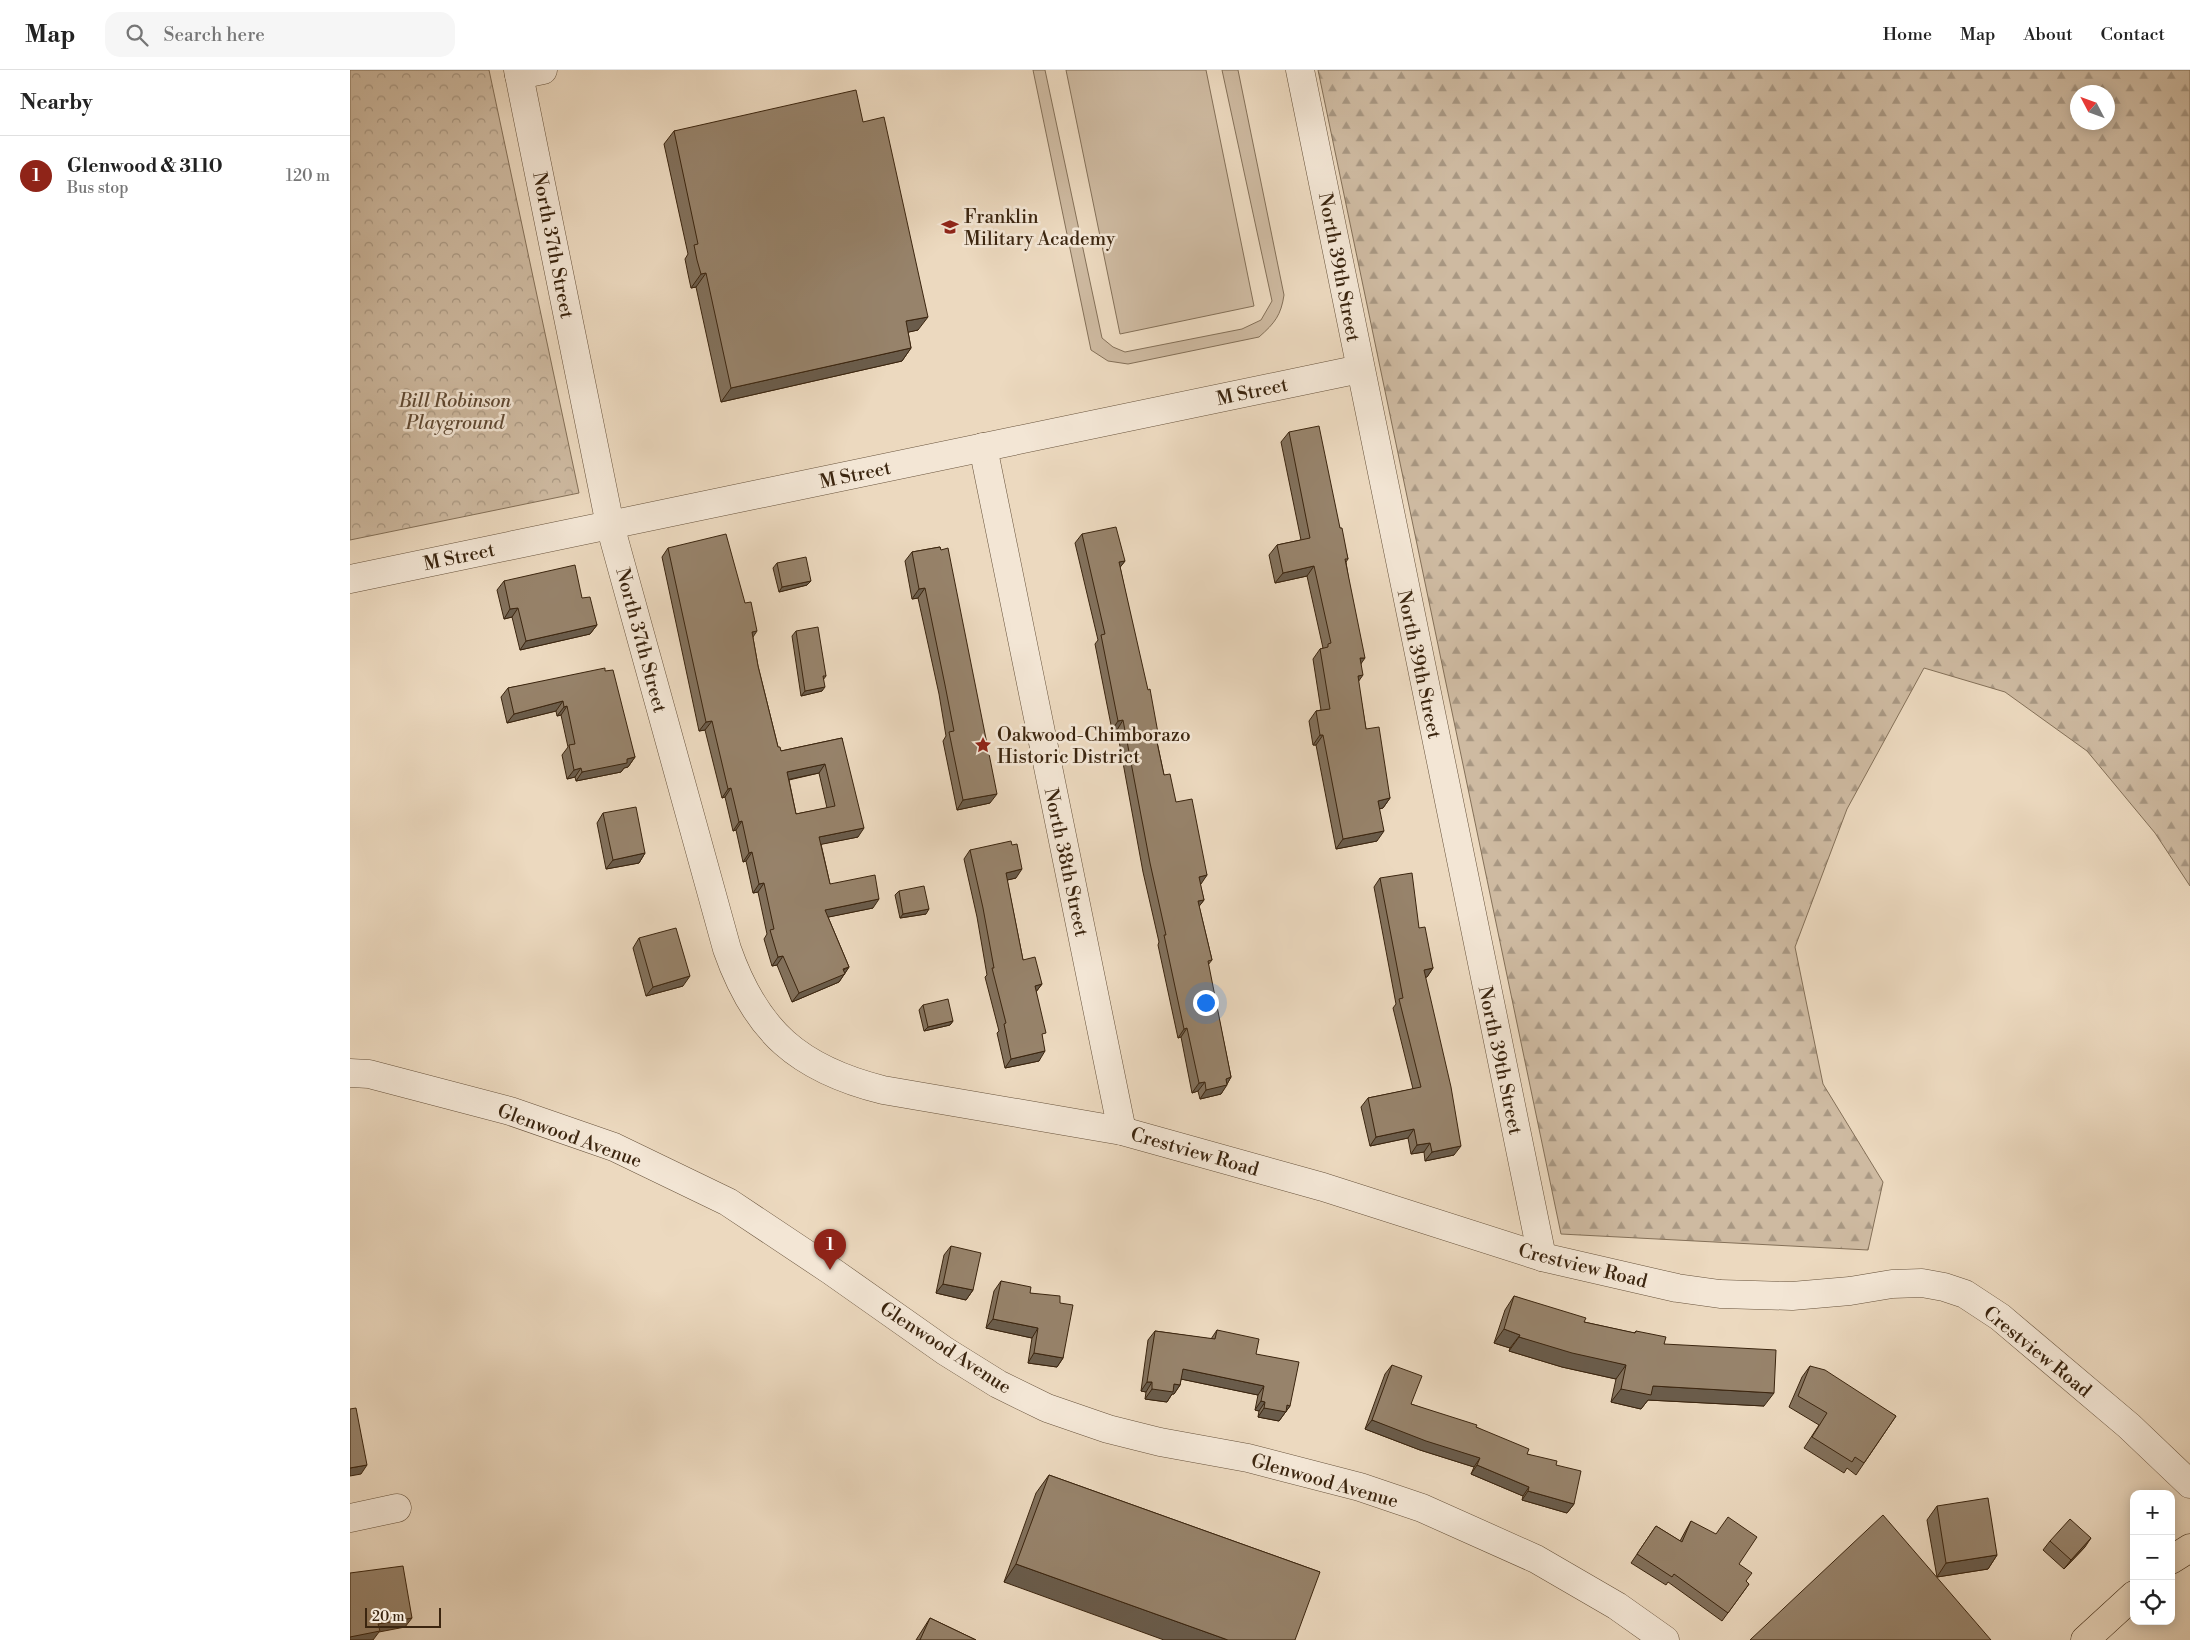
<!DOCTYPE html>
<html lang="en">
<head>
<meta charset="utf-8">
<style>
	:root { --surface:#fff; --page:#f6f6f6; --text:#222; --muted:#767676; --line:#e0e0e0; --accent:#8f2418 }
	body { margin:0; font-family:"Libre Bodoni",serif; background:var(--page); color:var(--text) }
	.controls { position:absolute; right:15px; bottom:15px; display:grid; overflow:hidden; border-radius:10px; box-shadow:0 2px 12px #0003 }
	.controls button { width:45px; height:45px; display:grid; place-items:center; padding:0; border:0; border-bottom:1px solid var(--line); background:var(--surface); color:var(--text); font:25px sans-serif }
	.compass { position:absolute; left:1720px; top:15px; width:45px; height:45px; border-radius:50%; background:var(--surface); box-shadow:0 2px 12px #0003; rotate:311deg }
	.scale { position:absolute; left:15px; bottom:12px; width:76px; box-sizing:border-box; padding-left:5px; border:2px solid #3b250f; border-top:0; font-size:14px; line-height:18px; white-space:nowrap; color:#3b250f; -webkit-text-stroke:4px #f3e6d5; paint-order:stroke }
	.you { position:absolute; left:855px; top:932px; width:18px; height:18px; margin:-12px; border:4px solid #fff; border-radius:50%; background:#1a73e8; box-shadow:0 0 0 8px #1a73e833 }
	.badge { display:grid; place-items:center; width:32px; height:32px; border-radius:50%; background:var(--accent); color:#fff; font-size:16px; font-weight:700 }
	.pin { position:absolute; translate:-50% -41px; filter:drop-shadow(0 1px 2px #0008) }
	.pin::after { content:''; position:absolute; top:26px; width:18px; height:15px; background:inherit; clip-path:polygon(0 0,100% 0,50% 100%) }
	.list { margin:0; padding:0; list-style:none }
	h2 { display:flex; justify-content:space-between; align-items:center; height:65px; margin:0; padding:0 20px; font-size:21px }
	h2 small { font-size:16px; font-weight:400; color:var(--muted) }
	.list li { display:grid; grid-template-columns:32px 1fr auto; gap:15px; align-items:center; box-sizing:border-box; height:80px; padding:0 20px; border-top:1px solid var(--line) }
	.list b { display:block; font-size:19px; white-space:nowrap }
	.list p { margin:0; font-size:16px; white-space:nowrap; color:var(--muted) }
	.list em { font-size:16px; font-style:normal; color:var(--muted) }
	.icon { flex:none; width:28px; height:28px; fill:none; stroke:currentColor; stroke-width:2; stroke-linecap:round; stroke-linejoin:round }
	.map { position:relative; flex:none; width:1840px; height:1570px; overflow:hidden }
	header { display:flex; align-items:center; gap:30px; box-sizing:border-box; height:70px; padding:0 25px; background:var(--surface); border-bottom:1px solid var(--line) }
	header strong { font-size:24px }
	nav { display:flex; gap:28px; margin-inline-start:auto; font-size:18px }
	.search { width:350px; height:45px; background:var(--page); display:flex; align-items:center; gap:12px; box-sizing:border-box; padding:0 18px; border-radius:15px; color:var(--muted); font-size:19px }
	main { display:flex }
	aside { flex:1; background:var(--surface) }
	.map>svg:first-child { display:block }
	.grass { fill:#cebaa1; stroke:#847058 }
	.forest { fill:url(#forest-firs); stroke:#847058; fill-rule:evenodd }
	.park { fill:url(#park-crowns); stroke:#847058 }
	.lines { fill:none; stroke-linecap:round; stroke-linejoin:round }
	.minor-casing { stroke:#67523b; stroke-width:29 }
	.major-casing { stroke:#3b250f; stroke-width:29 }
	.minor { stroke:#f3e6d5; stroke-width:28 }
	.major { stroke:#ecd9bf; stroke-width:28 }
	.wall { fill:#82715c; stroke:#3b250f; fill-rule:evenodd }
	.shaded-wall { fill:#6a5c4b; stroke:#3b250f }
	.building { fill:#97836b; stroke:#3b250f; fill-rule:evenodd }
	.labels { text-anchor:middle; stroke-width:5; stroke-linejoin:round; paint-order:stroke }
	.poi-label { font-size:19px; fill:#3b250f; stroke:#f3e6d5; text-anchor:start }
	.street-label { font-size:19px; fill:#3b250f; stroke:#f3e6d5 }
	.park-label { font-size:19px; font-style:italic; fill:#604a34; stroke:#f3e6d5 }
</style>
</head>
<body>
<header>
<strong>Map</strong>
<div class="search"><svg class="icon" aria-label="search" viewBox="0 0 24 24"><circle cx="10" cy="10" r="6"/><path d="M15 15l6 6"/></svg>Search here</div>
<nav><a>Home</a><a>Map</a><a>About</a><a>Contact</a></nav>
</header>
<main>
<aside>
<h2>Nearby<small></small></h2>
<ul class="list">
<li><span class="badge">1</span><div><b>Glenwood &amp; 3110</b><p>Bus stop</p></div><em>120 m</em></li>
</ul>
</aside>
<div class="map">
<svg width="1840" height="1570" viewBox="0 0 1840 1570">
	<defs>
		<pattern id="forest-firs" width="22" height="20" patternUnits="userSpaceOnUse" patternTransform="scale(1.25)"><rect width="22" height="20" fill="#cebaa1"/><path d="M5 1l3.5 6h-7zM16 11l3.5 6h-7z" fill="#a89782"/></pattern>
		<pattern id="park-crowns" width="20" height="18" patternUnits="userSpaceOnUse" patternTransform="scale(1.25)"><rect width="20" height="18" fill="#cebaa1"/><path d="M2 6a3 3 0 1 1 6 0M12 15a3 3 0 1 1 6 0" fill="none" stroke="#a89782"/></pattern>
	</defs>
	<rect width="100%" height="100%" fill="#ecd9bf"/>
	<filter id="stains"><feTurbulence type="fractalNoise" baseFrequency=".004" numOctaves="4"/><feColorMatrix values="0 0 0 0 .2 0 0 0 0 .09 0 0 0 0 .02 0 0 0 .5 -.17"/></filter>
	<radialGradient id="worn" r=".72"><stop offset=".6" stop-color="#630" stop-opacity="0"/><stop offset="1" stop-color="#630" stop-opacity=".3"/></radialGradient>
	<!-- grass -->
	<g class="grass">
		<path d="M683 0H695L752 268 763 277 775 282 892 259 911 250 922 231 872 0H888L934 225C931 245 925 253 909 267L778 294 758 291 741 280Z"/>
		<polygon points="716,0 856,0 904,236 770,264"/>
	</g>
	<!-- forest -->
	<path class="forest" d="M968 0H1840V816L1805 763 1737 681 1655 622 1574 598 1497 739 1445 877 1473 1014 1533 1112 1518 1180 1211 1164ZM1728 22H1758V52H1728Z"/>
	<!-- park -->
	<polygon class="park" points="0,0 139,0 229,423 0,470"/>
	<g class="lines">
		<!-- minor casing -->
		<g class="minor-casing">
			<g id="minor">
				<path d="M168 0 260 455 377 879C406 962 449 999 533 1020L772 1061 973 1117 1192 1187 1327 1218 1370 1224 1442 1226 1500 1221 1542 1214 1572 1213 1594 1217 1615 1224 1650 1247 1779 1356 1840 1414"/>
				<polyline points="950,0 1192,1187"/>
				<polyline points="169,5 193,0"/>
				<polyline points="633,377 772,1061"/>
				<polyline points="0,509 1010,299"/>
				<polyline points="0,1003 19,1004 160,1041 264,1077 378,1132 480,1200 595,1281 648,1314 697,1338 758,1359 810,1372 898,1388 1010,1417 1072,1438 1186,1489 1267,1536 1315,1570"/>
				<polyline points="0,1448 47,1438"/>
			</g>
		</g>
		<!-- major casing -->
		<g class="major-casing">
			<g id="major">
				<polyline points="1821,1490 1840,1478"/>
				<polyline points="1735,1570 1784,1525"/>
			</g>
		</g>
		<!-- minor -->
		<use href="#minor" class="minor"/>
		<!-- major -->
		<use href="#major" class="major"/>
	</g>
	<!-- wall -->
	<g class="wall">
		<polygon points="513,52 568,260 558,262 561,278 552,291 371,332 346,217 341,218 338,204 335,189 338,184 314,74 324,61"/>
		<polygon points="939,362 990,458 998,489 996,492 1011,593 1008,612 1016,659 1040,728 1033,738 1029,739 1027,771 986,779 966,675 963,675 959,651 966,641 971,640 963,589 970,579 973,578 957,506 925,513 919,485 927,475 951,470 931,372"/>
		<polygon points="732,464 775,491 770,497 814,705 857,805 850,814 854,830 849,836 862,890 858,895 881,1007 871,1024 850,1029 848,1021 842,1023 831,967 828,968 808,875 809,872 793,802 767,660 762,660 745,574 748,570 725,473"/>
		<polygon points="590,477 640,733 607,740 593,671 596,666 589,624 568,528 562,529 555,491 562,482"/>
		<path d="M318 478 395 533 403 568 408 596 428 677 431 681 492 668 508 767 471 774 480 814 523 838 478 847 499 897 489 912 442 932 427 895 422 896 414 869 417 864 408 822 403 823 396 791 393 792 386 760 383 761 375 727 372 728 355 660 349 661 312 487ZM469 703 477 738 446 744 439 710Z"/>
		<polygon points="427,493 461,511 457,515 429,522 423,498"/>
		<polygon points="154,511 232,528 247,555 240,564 170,580 162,547 154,549 147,520"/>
		<polygon points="446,561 476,606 473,610 472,621 451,626 442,566"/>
		<polygon points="255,601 285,687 278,697 274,698 271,702 226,711 225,707 217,709 212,685 218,677 211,645 207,646 206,641 157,653 151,627 158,618"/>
		<polygon points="253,743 295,783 289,793 256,799 247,753"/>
		<polygon points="620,780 666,808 657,810 673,890 692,914 686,922 692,968 689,991 655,998 647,963 649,961 635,907 637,905 627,847 614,789"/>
		<polygon points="1030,808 1069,858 1083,898 1077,907 1075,907 1104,1085 1075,1091 1074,1082 1061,1084 1058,1068 1020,1076 1011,1037 1018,1028 1063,1019 1043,938 1046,934 1024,817"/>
		<polygon points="549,821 576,844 550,848 545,825"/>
		<polygon points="289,868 333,916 296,926 283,878"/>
		<polygon points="573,935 603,951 600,955 574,961 569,940"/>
		<polygon points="601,1176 623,1220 616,1230 586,1223 594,1185"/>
		<polygon points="651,1211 680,1223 710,1233 713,1288 707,1297 678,1293 682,1268 636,1258 644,1221"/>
		<polygon points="1164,1226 1234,1252 1284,1263 1286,1261 1314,1274 1414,1336 1298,1330 1291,1339 1261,1332 1266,1309 1212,1297 1159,1281 1160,1278 1144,1273 1155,1240"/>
		<polygon points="867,1260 906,1284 940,1336 929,1351 908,1347 909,1341 905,1340 908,1325 831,1309 830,1315 824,1324 822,1324 817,1332 795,1329 796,1322 791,1321 798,1270 805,1261 861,1269"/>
		<polygon points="1042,1295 1061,1334 1126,1357 1177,1384 1206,1395 1224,1434 1217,1443 1172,1430 1173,1426 1121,1404 1124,1397 1070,1380 1015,1359 1035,1304"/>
		<polygon points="1460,1296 1546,1346 1506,1405 1497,1398 1494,1403 1454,1378 1469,1355 1439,1337 1452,1307"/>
		<polygon points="699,1405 970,1502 654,1512 686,1423"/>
		<polygon points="1587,1436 1647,1485 1638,1499 1587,1507 1577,1450"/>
		<polygon points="1341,1451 1389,1494 1396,1511 1399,1514 1372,1551 1318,1512 1316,1515 1281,1493 1306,1456 1330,1471 1336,1460"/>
		<polygon points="1700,1471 1735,1477 1714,1499 1693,1480"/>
		<polygon points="580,1548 626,1570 566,1570"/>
	</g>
	<!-- shaded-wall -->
	<g class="shaded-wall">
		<polygon points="356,203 346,217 341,218 351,204"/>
		<polygon points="578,247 568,260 546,265 556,251"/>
		<polygon points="561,278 552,291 371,332 381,318"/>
		<polygon points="775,491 768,500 769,492"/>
		<polygon points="964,496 957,506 925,513 933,503"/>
		<polygon points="461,511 457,515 429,522 432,517"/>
		<polygon points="575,518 568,528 562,529 569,519"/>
		<polygon points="168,538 162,547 154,549 160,539"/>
		<polygon points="247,555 240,564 170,580 176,571"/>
		<polygon points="407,561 401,570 402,562"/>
		<polygon points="1010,588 1015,588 1008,598"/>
		<polygon points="1013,605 1006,615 1008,606"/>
		<polygon points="475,617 472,621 451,626 455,621"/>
		<polygon points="213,631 206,641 157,653 164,644"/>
		<polygon points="217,636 211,645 207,646 214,637"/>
		<polygon points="773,650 767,660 762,660 768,651"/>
		<polygon points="362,651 355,660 349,661 356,652"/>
		<polygon points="970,665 973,665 966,675 963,675"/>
		<polygon points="285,687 278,697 274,698 271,702 226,711 232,702 277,689"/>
		<polygon points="475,694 469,703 431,711 437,702"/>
		<polygon points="231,698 225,707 217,709 224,700"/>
		<polygon points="381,718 375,727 372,728 378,719"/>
		<polygon points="647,724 640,733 607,740 613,730"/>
		<polygon points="1040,728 1033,738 1020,741 1028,731"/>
		<polygon points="392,751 386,760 383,761 389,752"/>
		<polygon points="514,758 508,767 463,776 469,767"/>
		<polygon points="1034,761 1027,771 986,779 993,769"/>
		<polygon points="402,782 396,791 393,792 399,783"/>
		<polygon points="295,783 289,793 256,799 263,790"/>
		<polygon points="672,799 666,808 649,812 656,803"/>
		<polygon points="857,805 851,814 842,816 849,807"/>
		<polygon points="414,813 408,822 403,823 409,814"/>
		<polygon points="529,829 523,838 469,849 475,840"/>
		<polygon points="854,830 847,839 848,831"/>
		<polygon points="579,839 576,844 550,848 553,844"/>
		<polygon points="433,886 427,895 422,896 428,887"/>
		<polygon points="499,897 489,912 442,932 449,923"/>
		<polygon points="1083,898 1077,907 1067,909 1074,900"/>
		<polygon points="340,906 333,916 296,926 303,917"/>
		<polygon points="692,914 685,923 685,916"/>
		<polygon points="603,951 600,955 574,961 578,957"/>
		<polygon points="837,958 831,967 828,968 834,959"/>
		<polygon points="695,981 689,991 655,998 661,989"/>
		<polygon points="881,1007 876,1016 877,1015 871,1024 850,1029 856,1020 876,1009"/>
		<polygon points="855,1012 848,1021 842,1023 849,1013"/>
		<polygon points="1064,1059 1058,1068 1020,1076 1026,1067"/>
		<polygon points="1080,1073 1074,1082 1061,1084 1067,1075"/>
		<polygon points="1111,1076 1104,1085 1075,1091 1082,1082"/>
		<polygon points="593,1214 623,1220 616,1230 586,1223"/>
		<polygon points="643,1249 688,1258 682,1268 636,1258"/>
		<polygon points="1154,1259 1170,1265 1160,1278 1144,1273"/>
		<polygon points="1169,1267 1276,1295 1266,1309 1212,1297 1159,1281"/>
		<polygon points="684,1283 713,1288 707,1297 678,1293"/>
		<polygon points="833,1299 914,1316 908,1325 826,1308"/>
		<polygon points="797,1312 802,1312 796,1322 791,1321"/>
		<polygon points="824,1314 830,1315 824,1324 822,1324 817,1332 795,1329 802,1319"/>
		<polygon points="1303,1316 1424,1323 1414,1336 1298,1330 1291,1339 1261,1332 1271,1319"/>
		<polygon points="911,1331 915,1332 909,1341 905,1340"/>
		<polygon points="937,1335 940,1336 929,1351 908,1347 914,1338"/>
		<polygon points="1022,1350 1130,1388 1124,1397 1070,1380 1015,1359"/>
		<polygon points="17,1395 11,1404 0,1406 0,1398"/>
		<polygon points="1127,1395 1179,1417 1173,1426 1121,1404"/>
		<polygon points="1178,1421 1224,1434 1217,1443 1172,1430"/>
		<polygon points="1741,1468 1735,1477 1714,1499 1721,1490"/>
		<polygon points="1647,1485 1638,1499 1587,1507 1596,1493"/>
		<polygon points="666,1494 878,1570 814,1570 654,1512"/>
		<polygon points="62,1548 55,1557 29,1562 23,1570 0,1570 0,1567 28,1554"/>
	</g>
	<!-- building -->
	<g class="building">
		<polygon points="506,20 513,52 534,47 578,247 556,251 561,278 381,318 356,203 351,204 347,190 344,175 348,174 324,61"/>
		<polygon points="969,356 990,458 992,458 998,489 995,489 1015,588 1010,588 1013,605 1008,606 1016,659 1029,657 1040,728 1028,731 1034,761 993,769 973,665 970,665 966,641 980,639 970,579 978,577 978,574 981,573 964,496 933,503 927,475 960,468 939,362"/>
		<polygon points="766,457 775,491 769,492 798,620 800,619 808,663 805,663 814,705 820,704 826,732 842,729 857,805 849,807 854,830 848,831 862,890 858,891 881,1007 876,1009 877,1015 856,1020 855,1012 849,1013 837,958 834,959 814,865 816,865 800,793 773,650 768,651 751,565 755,564 732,464"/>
		<path d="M376 464 395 533 401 532 407 561 402 562 408 596 428 677H430L431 681 492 668 514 758 469 767 480 814 525 805 529 829 475 840 499 897 493 899 495 904 449 923 433 886 428 887 420 860 424 859 414 813 409 814 402 782 399 783 392 751 389 752 381 718 378 719 362 651 356 652 318 478ZM475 694 485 736 446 744 437 702Z"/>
		<polygon points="590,477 591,480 598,478 647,724 613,730 599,662 604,661 595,615 575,518 569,519 562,482"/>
		<polygon points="456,487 461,511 432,517 427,493"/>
		<polygon points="225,495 232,528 240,527 247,555 176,571 168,538 160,539 154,511"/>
		<polygon points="468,557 476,606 473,606 475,617 455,621 446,561"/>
		<polygon points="255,598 255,601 263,600 285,687 277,689 277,693 232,702 231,698 224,700 219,675 225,674 217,636 214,637 213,631 164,644 158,618"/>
		<polygon points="286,737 295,783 263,790 253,743"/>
		<polygon points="661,771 662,775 667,774 672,799 656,803 673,890 685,887 692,914 685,916 696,963 692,964 695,981 661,989 654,954 656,953 642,898 644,898 633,838 620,780"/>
		<polygon points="1062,803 1069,858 1075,857 1083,898 1074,900 1101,1017 1111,1076 1082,1082 1080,1073 1067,1075 1064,1059 1026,1067 1018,1028 1071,1017 1049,929 1053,928 1030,808"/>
		<polygon points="574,816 579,839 553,844 549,821"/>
		<polygon points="326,858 340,906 303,917 289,868"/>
		<polygon points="598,929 603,951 578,957 573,935"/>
		<polygon points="601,1176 631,1183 623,1220 593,1214"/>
		<polygon points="651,1211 681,1217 680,1223 710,1226 710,1233 723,1235 713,1288 684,1283 688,1258 643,1249"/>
		<polygon points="1164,1226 1236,1248 1234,1252 1285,1263 1286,1261 1316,1267 1314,1274 1426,1280 1424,1323 1303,1316 1301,1325 1271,1319 1276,1295 1222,1283 1169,1267 1170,1265 1154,1259"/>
		<polygon points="867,1260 909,1269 906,1284 949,1292 940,1336 937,1335 936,1342 914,1338 915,1332 911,1331 914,1316 833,1299 830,1315 824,1314 823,1322 802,1319 802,1312 797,1312 805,1261 865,1269"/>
		<polygon points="1042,1295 1072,1306 1061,1334 1127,1355 1126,1357 1179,1379 1177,1384 1207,1391 1206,1395 1231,1401 1224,1434 1178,1421 1179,1417 1127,1395 1130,1388 1076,1371 1022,1350"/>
		<polygon points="1460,1296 1475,1300 1546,1346 1514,1393 1505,1387 1502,1392 1462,1367 1477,1343 1448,1326"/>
		<polygon points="6,1338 17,1395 0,1398 0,1339"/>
		<polygon points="699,1405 970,1502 945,1570 878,1570 666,1494"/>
		<polygon points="1638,1428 1647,1485 1596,1493 1587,1436"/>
		<polygon points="1533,1445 1641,1570 1400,1570"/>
		<polygon points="1378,1447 1407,1467 1389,1494 1402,1503 1396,1511 1399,1514 1378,1543 1324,1504 1322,1507 1287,1484 1306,1456 1332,1472 1341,1451 1366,1464"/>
		<polygon points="1720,1449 1741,1468 1721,1490 1700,1471"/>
		<polygon points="53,1496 62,1548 28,1554 30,1561 0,1567 0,1503"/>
		<polygon points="580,1548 626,1570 570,1570"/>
	</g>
	<!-- icons -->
	<defs>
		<g id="school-bare" transform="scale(1.35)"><path d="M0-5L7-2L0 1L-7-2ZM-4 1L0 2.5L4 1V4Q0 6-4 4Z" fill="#8f2418" stroke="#f3e6d5" stroke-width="2.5" paint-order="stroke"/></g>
		<g id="sight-bare" transform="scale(1.35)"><path d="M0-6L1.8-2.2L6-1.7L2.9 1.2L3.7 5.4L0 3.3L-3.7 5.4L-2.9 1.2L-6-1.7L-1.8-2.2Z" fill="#8f2418" stroke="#f3e6d5" stroke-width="2.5" paint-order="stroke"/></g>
	</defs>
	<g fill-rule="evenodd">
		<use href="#school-bare" x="600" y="157"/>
		<use href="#sight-bare" x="633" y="675"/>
	</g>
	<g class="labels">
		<!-- poi labels -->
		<g class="poi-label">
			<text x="614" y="153">Franklin<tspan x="614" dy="22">Military Academy</tspan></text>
			<text x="647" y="671">Oakwood-Chimborazo<tspan x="647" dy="22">Historic District</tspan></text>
		</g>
		<!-- street labels -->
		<g class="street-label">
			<text transform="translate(204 175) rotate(79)" y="7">North 37th Street</text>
			<text transform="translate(990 197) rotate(79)" y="7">North 39th Street</text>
			<text transform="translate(902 321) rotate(-12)" y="7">M Street</text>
			<text transform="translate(505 404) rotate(-12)" y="7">M Street</text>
			<text transform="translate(109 486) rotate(-12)" y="7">M Street</text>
			<text transform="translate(292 570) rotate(75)" y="7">North 37th Street</text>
			<text transform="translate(1070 594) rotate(78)" y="7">North 39th Street</text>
			<text transform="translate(717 792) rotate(78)" y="7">North 38th Street</text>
			<text transform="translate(1151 990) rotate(78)" y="7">North 39th Street</text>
			<text transform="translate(220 1065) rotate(20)" y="7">Glenwood Avenue</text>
			<text transform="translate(845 1081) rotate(16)" y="7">Crestview Road</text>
			<text transform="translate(1233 1195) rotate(14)" y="7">Crestview Road</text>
			<text transform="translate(596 1277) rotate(33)" y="7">Glenwood Avenue</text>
			<text transform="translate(1688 1281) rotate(39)" y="7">Crestview Road</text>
			<text transform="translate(975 1410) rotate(16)" y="7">Glenwood Avenue</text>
		</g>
		<!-- park labels -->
		<g class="park-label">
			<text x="105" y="337">Bill Robinson<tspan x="105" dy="22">Playground</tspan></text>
		</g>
	</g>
	<rect width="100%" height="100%" filter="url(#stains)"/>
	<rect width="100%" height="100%" fill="url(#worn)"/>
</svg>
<div class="controls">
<button>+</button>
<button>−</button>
<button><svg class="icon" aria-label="locate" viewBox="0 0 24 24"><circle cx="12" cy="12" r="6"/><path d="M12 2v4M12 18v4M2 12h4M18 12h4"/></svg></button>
</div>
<svg class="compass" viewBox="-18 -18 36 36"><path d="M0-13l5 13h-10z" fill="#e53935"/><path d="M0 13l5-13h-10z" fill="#767676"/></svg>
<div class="scale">20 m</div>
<div class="you"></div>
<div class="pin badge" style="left:480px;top:1200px">1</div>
</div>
</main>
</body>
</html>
